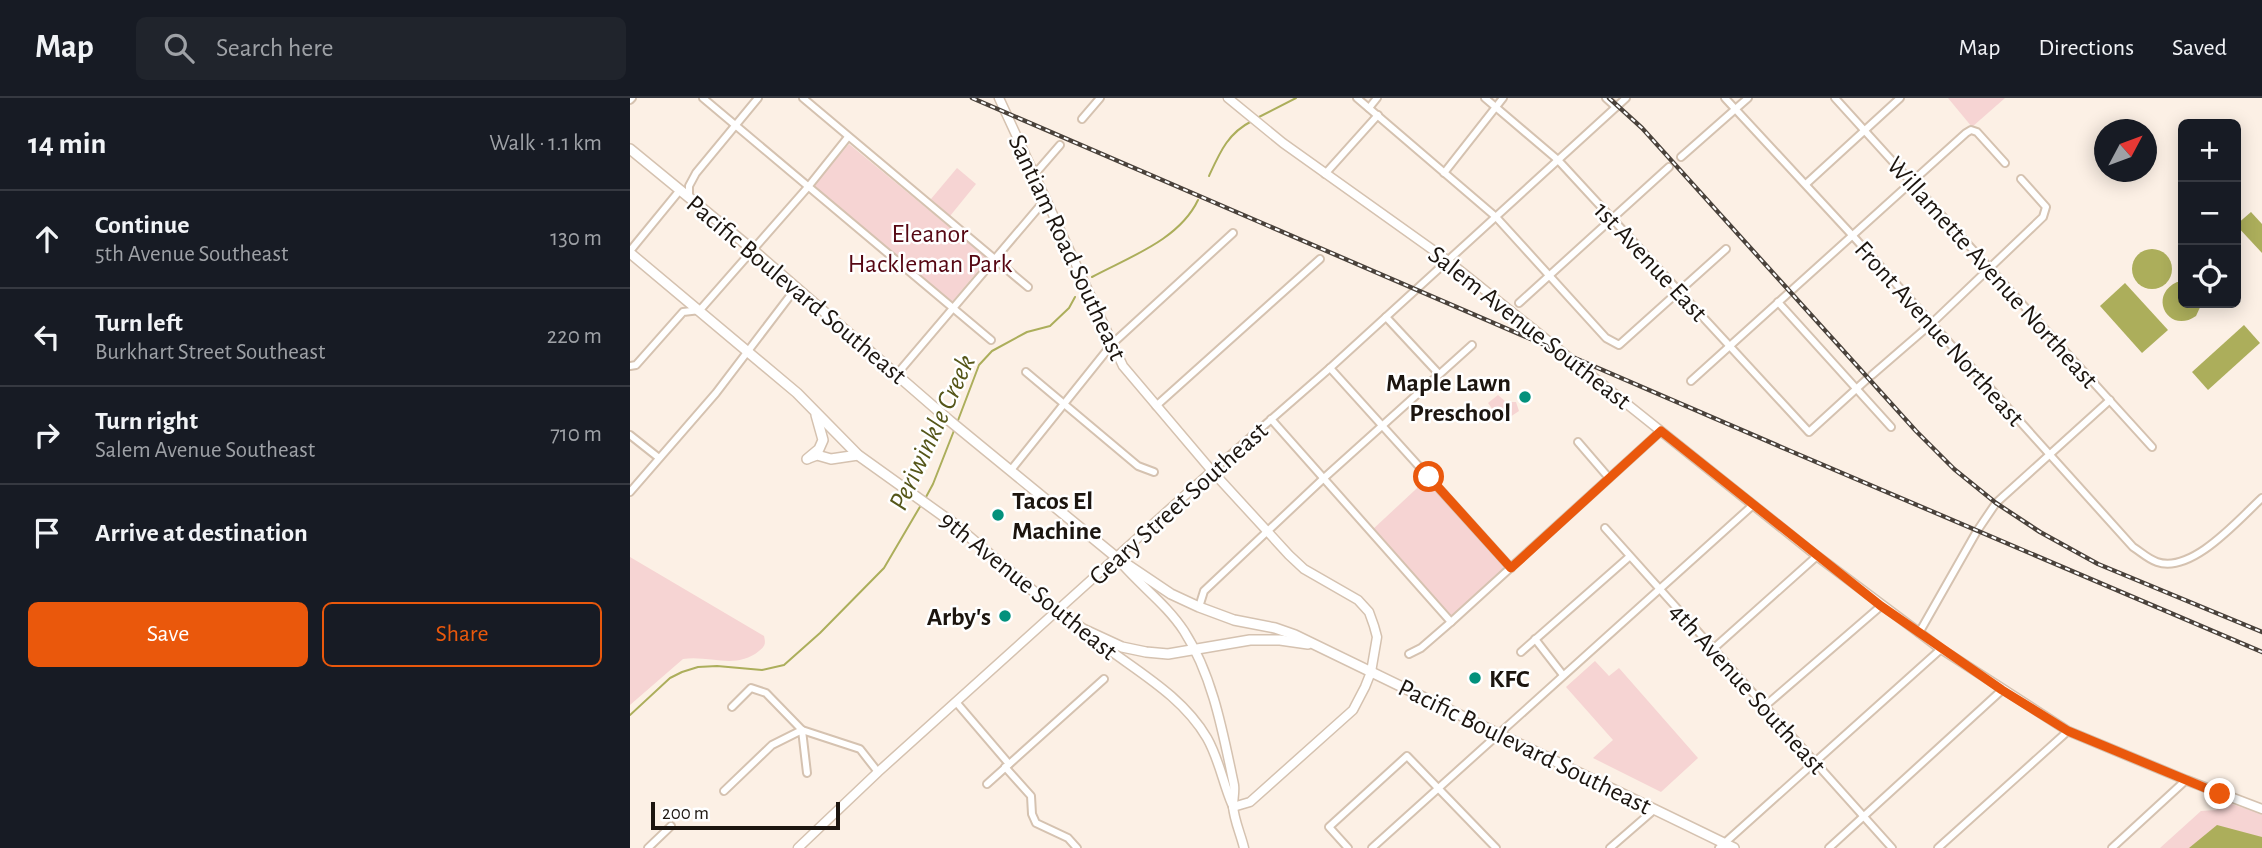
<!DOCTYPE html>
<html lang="en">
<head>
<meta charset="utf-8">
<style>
	:root { --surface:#171b24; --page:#20242c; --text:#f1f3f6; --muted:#9ea1a6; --line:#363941; --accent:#ea580c }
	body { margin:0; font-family:"Alegreya Sans",sans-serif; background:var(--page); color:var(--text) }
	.controls { position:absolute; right:21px; top:21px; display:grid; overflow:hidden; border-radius:10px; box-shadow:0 4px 18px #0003 }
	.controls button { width:63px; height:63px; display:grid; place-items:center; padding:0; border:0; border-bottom:2px solid var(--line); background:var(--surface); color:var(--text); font:35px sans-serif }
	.compass { position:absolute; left:1464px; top:21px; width:63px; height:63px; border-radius:50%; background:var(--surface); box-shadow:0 4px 18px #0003; rotate:49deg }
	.scale { position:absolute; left:21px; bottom:18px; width:189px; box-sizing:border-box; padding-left:7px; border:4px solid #1c150f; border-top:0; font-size:19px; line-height:24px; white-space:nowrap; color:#1c150f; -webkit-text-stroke:5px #fff; paint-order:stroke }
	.stop { position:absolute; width:21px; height:21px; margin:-16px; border:5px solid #ea580c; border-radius:50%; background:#fff }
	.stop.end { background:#ea580c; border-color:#fff; box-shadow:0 2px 7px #0008 }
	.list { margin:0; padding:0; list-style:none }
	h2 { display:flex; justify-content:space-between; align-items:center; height:91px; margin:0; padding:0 28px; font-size:30px }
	h2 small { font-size:23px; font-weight:400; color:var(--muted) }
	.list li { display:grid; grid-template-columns:46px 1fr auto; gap:21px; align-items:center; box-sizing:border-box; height:98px; padding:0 28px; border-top:2px solid var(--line) }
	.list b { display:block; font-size:26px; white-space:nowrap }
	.list p { margin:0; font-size:23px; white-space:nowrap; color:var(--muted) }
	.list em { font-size:23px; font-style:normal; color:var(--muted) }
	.actions { display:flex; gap:14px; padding:21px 28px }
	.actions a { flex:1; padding:16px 0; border:2px solid var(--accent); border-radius:10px; text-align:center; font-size:24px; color:var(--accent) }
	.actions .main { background:var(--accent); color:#fff }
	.icon { flex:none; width:38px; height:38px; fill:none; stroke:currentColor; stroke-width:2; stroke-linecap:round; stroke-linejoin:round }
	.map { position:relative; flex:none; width:1632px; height:750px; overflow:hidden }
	header { display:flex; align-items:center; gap:42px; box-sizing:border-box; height:98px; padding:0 35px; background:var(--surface); border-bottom:2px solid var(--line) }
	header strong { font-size:33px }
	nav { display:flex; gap:38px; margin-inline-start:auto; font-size:24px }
	.search { width:490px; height:63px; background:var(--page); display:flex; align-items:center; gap:18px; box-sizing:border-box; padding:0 24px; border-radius:10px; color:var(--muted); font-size:26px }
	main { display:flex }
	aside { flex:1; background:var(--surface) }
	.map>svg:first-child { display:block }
	.green { fill:#f6d4d3 }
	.water { fill:#acae5b }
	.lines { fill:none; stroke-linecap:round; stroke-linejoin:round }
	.stream { stroke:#acae5b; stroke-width:2 }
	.minor-casing { stroke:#d5c2b0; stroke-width:10 }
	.major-casing { stroke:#d5c2b0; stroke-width:11 }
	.highway-casing { stroke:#d5c2b0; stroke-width:12 }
	.minor { stroke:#fff; stroke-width:6 }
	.major { stroke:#fff; stroke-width:8 }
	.highway { stroke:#fff; stroke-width:9 }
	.rail-casing { stroke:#4a423b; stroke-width:4.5 }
	.rail { stroke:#fff; stroke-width:2; stroke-dasharray:5; stroke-linecap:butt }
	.route { stroke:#ea580c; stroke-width:9 }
	.poi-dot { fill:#03917c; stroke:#fff; stroke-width:2.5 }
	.labels { text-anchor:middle; stroke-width:5; stroke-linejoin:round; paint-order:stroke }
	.park-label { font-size:26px; fill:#560713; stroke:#fff }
	.street-label { font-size:26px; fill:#1c150f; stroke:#fff }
	.poi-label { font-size:26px; font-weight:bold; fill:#1c150f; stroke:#fff; text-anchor:end }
	.water-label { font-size:28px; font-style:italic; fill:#555619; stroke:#fff }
</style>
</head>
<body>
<header>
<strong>Map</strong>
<div class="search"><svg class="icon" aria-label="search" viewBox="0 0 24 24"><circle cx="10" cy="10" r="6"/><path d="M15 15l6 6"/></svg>Search here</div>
<nav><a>Map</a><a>Directions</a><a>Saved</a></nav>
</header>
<main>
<aside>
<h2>14 min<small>Walk · 1.1 km</small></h2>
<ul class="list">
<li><svg class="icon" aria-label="ahead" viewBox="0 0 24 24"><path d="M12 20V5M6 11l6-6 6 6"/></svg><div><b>Continue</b><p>5th Avenue Southeast</p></div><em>130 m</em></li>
<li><svg class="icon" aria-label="left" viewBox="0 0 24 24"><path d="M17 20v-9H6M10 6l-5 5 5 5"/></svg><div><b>Turn left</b><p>Burkhart Street Southeast</p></div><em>220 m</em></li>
<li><svg class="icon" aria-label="right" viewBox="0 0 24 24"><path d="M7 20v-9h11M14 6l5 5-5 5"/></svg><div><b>Turn right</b><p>Salem Avenue Southeast</p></div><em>710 m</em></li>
<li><svg class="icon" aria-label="arrive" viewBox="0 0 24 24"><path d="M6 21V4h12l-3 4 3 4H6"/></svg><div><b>Arrive at destination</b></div></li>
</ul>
<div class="actions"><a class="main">Save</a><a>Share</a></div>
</aside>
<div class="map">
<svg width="1632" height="750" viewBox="0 0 1632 750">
	<rect width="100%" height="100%" fill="#fcf0e5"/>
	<!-- green -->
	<g class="green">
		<polygon points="1318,0 1375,0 1342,29"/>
		<polygon points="219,46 358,161 322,204 183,88"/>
		<polygon points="327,70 346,86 320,118 301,101"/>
		<polygon points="868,297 876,304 886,304 889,313 877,321 866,312 863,312 858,305"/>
		<polygon points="799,379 881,470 821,524 741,433"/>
		<path d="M0 459 134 538C136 546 135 548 129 553 106 572 80 557 53 561L0 607Z"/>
		<polygon points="965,563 979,578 989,570 1068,660 1031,694 963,660 983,642 936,589"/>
		<polygon points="1593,703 1632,716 1632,750 1530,750 1571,713 1586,712"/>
	</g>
	<!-- water -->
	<g class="water">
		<polygon points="1621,114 1632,126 1632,155 1606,127"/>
		<circle cx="1522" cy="171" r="20"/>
		<path d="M1547 184H1553V205H1572L1566 218C1539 237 1517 198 1547 184Z"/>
		<polygon points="1495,185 1538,232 1512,255 1470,208"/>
		<polygon points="1614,227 1630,245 1578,292 1562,274"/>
		<polygon points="1587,727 1632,739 1632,750 1559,750"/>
	</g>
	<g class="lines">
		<!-- stream -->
		<g class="stream">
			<polyline points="627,20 666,0"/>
			<path d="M579 78C590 54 598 35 622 23"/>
			<path d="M462 179C499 159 549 142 568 102"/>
			<polyline points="327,325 349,267 362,253 397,234 420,228 439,210 445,199"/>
			<polyline points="296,399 303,386 325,330"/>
			<polyline points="0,617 40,580 52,574 68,569 87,568 132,572 154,567 190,535 254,470 291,407"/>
		</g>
		<!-- minor casing -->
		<g class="minor-casing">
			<g id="minor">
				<polyline points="73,0 361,242"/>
				<polyline points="173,0 398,189"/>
				<polyline points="727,0 866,119 976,240 989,247 1096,151"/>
				<polyline points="855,0 928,62 1179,334 1236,282"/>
				<polyline points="976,0 986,9"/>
				<path d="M1095 0 1222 137 1503 449C1511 454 1518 461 1527 464 1562 476 1608 422 1632 400"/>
				<polyline points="1205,0 1522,349"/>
				<polyline points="0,2 2,0"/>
				<polyline points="739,10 747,0"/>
				<polyline points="452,21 470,0"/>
				<polyline points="1051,59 1118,0"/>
				<polyline points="814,75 873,0"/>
				<polyline points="695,76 748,17"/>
				<polyline points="404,77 430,47"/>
				<polyline points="1176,86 1270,0"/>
				<polyline points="59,100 59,88 66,75 128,0"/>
				<polyline points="0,153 50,92"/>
				<polyline points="1148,204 1261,329"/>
				<polyline points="889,205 1039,69"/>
				<polyline points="756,219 809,276"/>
				<polyline points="0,268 6,267 53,214 70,212 178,89 218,39"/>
				<polyline points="700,270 881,470"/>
				<polyline points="396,274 508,368 524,374"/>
				<polyline points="267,276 415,102"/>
				<polyline points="1242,277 1301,226 1413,119 1416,109 1391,81"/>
				<polyline points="1061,283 1336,35 1341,32 1347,34 1375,65"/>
				<polyline points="526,308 690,161"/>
				<polyline points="641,321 821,524"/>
				<polyline points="0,337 29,360"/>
				<polyline points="948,344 979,380"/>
				<polyline points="381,372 482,246 603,135"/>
				<polyline points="582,373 700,270 996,0"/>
				<polyline points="0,394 86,295 166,190"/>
				<polyline points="975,430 1262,750"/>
				<polyline points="569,509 574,493 694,380 842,247"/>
				<polyline points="1289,535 1347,433 1366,405 1480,302"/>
				<polyline points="905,541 933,577"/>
				<polyline points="1083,551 1187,458"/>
				<polyline points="891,554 999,459"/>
				<polyline points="779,556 791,550 821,524 1031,333"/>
				<polyline points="326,604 379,666"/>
				<polyline points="1135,608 1251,508"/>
				<polyline points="102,609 121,590 136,595 172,632 230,651 248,674"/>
				<polyline points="375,669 401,698 402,716 406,725 438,740 447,750"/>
				<polyline points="357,686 474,581"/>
				<polyline points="94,693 142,647 172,632 177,675"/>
				<polyline points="18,750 41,728"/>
				<polyline points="718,750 699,729 777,658 866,750"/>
				<polyline points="742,750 1123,407"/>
				<polyline points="980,750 1025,711"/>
				<polyline points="1089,750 1311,551"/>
				<polyline points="1199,750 1372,592"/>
				<polyline points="1308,750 1438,633"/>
				<polyline points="1482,750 1556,682"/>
			</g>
		</g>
		<!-- major casing -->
		<g class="major-casing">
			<g id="major">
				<polyline points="369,0 493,268 582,373 659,457 674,471 728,502 739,514 744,528 747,539 741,574 735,589 723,612 620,704 603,709"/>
				<polyline points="598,0 653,45 817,162 1187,458 1311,551 1438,633 1556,682 1632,711"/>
				<path d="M492 466C512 489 537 507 554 533 583 578 593 635 604 687 605 694 603 701 603 708 604 722 611 737 614 750"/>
				<path d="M460 537C500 570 550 594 577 640 589 661 593 685 602 706"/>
				<polyline points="168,750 248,674 582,373"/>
			</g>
		</g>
		<!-- highway casing -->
		<g class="highway-casing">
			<g id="highway">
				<polyline points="0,51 123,152 320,323 486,459 541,496 569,509 604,522 645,530 665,537 1104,750"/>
				<polyline points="0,155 167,295 228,357 323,425 428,514 453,531 492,549 516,554 538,556 620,542 650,542 678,546"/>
				<polyline points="179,360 187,357 201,361 228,357"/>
				<polyline points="177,361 189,351 193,342 186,317"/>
			</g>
		</g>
		<!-- minor -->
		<use href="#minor" class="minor"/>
		<!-- major -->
		<use href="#major" class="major"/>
		<!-- highway -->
		<use href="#highway" class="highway"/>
		<!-- rail casing -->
		<g class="rail-casing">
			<g id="rail">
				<polyline points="342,0 1158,352 1632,554"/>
				<polyline points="979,0 1012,30 1286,333 1324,371 1366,405 1410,434 1468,466 1632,534"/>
			</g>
		</g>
		<!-- rail -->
		<use href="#rail" class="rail"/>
	</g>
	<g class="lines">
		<!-- route -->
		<polyline class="route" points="799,379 881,470 1031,333 1251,508 1372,592 1438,633 1590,696"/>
	</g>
	<!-- markers -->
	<g class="poi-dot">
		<circle cx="895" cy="299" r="7"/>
		<circle cx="368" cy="417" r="7"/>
		<circle cx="375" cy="518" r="7"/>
		<circle cx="845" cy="580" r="7"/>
	</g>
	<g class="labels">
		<!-- park labels -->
		<g class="park-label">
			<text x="300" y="144">Eleanor<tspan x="300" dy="30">Hackleman Park</tspan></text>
		</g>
		<!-- street labels -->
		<g class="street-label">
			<text transform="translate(438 149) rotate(65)" y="9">Santiam Road Southeast</text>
			<text transform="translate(1021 163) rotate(47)" y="9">1st Avenue East</text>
			<text transform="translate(1363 174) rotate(48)" y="9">Willamette Avenue Northeast</text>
			<text transform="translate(167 191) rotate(40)" y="9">Pacific Boulevard Southeast</text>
			<text transform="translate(900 229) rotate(38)" y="9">Salem Avenue Southeast</text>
			<text transform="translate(1310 235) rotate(48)" y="9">Front Avenue Northeast</text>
			<text transform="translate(548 405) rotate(-42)" y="9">Geary Street Southeast</text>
			<text transform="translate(399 487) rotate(39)" y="9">9th Avenue Southeast</text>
			<text transform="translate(1118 590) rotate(48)" y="9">4th Avenue Southeast</text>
			<text transform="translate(895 648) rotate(26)" y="9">Pacific Boulevard Southeast</text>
		</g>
		<!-- poi labels -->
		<g class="poi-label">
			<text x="881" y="293">Maple Lawn<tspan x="881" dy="30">Preschool</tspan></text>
			<text x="382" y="411" text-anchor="start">Tacos El<tspan x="382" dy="30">Machine</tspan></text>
			<text x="361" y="527">Arby's</text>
			<text x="859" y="589" text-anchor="start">KFC</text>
		</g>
		<!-- water labels -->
		<g class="water-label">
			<text transform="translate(301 334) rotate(-65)" y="10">Periwinkle Creek</text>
		</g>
	</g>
</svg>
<div class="controls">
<button>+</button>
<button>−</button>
<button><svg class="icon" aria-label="locate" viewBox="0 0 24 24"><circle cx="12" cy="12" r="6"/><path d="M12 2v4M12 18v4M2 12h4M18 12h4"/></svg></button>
</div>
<svg class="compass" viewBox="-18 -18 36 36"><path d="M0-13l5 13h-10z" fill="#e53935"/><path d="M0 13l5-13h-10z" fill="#9ea1a6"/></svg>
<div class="scale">200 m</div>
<div class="stop" style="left:799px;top:379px"></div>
<div class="stop end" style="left:1590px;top:696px"></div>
</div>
</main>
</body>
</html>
